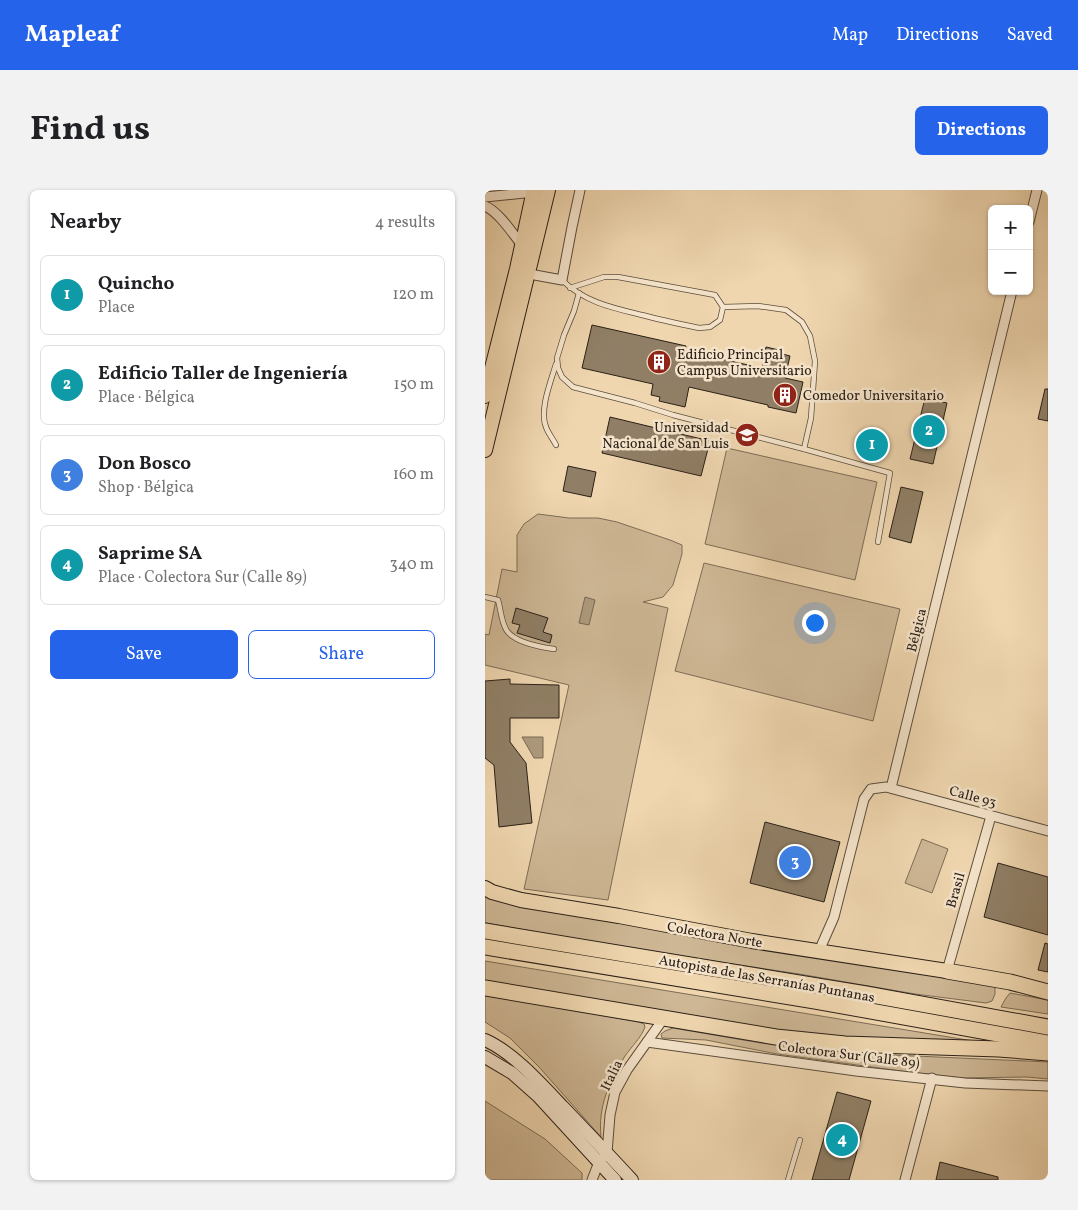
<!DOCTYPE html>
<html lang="en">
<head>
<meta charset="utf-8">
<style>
	:root { --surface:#fff; --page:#f2f2f2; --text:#202124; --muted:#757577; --line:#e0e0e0; --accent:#2563eb }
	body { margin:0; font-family:Vollkorn,serif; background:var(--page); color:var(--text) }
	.controls { position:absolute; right:15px; top:15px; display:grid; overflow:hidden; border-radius:8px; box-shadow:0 1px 4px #0004 }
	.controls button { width:45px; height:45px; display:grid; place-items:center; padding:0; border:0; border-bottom:1px solid var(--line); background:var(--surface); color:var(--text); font:25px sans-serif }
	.you { position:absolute; left:329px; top:432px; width:18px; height:18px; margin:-12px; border:4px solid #fff; border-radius:50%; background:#1a73e8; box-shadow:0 0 0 8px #1a73e833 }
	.badge { display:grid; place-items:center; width:32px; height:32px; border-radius:50%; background:var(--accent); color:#fff; font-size:16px; font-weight:700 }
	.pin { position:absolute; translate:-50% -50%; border:2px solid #fff; box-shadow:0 1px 5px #0006 }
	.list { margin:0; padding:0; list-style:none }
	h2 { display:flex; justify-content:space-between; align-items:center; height:65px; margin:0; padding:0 20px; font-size:21px }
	h2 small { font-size:16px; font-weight:400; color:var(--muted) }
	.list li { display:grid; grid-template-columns:32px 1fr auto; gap:15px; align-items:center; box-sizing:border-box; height:80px; margin:0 10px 10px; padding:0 10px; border:1px solid var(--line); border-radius:8px }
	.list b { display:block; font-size:19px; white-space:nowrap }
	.list p { margin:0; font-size:16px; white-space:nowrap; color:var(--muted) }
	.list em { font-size:16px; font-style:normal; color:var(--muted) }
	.actions { display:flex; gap:10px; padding:15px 20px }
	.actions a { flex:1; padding:11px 0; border:1px solid var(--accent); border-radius:8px; text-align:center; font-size:18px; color:var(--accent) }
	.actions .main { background:var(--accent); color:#fff }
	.map { position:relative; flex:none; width:563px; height:990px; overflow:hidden; border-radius:8px }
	header { display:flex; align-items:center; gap:30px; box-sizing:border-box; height:70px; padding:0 25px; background:var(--accent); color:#fff }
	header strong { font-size:24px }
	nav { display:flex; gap:28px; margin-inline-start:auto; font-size:18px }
	.intro { display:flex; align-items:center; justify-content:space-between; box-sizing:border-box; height:120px; padding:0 30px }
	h1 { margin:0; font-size:35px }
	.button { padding:12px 22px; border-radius:8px; background:var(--accent); color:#fff; font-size:18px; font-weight:700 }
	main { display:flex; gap:30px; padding:0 30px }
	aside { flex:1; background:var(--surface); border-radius:8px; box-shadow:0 1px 4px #0004 }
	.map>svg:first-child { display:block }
	.green { fill:#ceb795; stroke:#7c6c56 }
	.water { fill:#ac987b; stroke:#786853 }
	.building { fill:#907f66; stroke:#2a2017 }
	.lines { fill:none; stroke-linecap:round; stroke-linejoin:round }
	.lane-casing { stroke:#5b4e3d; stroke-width:6 }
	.street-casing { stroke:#5b4e3d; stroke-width:11 }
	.secondary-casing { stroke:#2a2017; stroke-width:14 }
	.primary-casing { stroke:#2a2017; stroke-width:16 }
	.highway-casing { stroke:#2a2017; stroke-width:17 }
	.lane { stroke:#f5e4cb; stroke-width:4.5 }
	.street { stroke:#f5e4cb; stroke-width:9 }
	.secondary { stroke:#f5e4cb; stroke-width:12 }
	.primary { stroke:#efd6af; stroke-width:14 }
	.highway { stroke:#efd6af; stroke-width:15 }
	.labels { text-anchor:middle; stroke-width:5; stroke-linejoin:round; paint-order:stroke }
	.poi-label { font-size:14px; fill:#2a2017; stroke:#f5e4cb; text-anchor:start }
	.street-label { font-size:14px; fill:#2a2017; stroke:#f5e4cb }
</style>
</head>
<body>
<header>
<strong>Mapleaf</strong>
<nav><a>Map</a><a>Directions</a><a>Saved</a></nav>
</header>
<div class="intro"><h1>Find us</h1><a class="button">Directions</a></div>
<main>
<aside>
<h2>Nearby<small>4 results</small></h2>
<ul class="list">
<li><span class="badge" style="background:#0f9aa8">1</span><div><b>Quincho</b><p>Place</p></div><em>120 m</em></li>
<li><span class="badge" style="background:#0f9aa8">2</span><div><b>Edificio Taller de Ingeniería</b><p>Place · Bélgica</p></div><em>150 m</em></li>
<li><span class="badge" style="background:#3f7fe0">3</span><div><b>Don Bosco</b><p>Shop · Bélgica</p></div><em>160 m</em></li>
<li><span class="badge" style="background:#0f9aa8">4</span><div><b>Saprime SA</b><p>Place · Colectora Sur (Calle 89)</p></div><em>340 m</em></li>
</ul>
<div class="actions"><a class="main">Save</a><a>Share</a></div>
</aside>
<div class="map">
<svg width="563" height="990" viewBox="0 0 563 990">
	<rect width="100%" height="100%" fill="#efd6af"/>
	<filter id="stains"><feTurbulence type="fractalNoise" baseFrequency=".004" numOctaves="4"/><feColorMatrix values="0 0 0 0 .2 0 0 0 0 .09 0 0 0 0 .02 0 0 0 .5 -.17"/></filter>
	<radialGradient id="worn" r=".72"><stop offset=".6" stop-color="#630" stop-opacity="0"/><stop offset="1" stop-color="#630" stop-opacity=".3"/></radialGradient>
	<!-- green -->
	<g class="green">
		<polygon points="242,258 392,292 370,390 220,354"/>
		<polygon points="53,324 84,328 113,328 132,332 185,350 197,355 197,364 188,395 178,407 158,412 183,418 123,710 39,699 84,495 0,475 0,444 4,445 17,379 32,382 32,345 39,334"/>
		<polygon points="219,373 415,419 388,531 190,481"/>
		<polygon points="437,649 463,659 447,703 420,693"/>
		<polygon points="0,705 506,795 510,797 510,804 507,811 501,813 430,804 314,784 175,763 0,733"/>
		<polygon points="0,771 513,855 348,847 298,841 0,793"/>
		<polygon points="525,803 563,810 563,824 516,817 521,808"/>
		<path d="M0 804 154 832 159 834 160 837C156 848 147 856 140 866 124 892 113 916 116 947L54 877 25 848 0 832Z"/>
		<polygon points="188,838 276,853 321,858 386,864 563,872 563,889 542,887 477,888 423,882 292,864 221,850 177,848 176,844 180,841"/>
		<polygon points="0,911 60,949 97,983 97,990 0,990"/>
	</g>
	<!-- water -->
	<g class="water">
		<polygon points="100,407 110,410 104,435 94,433"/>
		<polygon points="37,547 58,547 58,568 49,568"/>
	</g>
	<!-- building -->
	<g class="building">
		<polygon points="107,135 201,156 200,161 277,178 281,157 294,160 294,163 305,166 300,188 318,192 311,223 283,217 283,215 204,197 200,217 174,211 175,207 166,205 168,194 97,178"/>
		<polygon points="560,199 563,199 563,231 553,229"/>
		<polygon points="440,208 462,213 448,274 425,269"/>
		<polygon points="125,227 225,251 216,286 117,263"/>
		<polygon points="383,245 395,249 391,265 378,262"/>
		<polygon points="83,276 111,282 106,307 78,301"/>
		<polygon points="416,297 438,302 426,353 404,347"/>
		<polygon points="31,418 63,428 58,442 67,445 65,453 32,443 35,435 27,433"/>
		<polygon points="25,489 25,494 74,495 74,528 25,528 25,552 41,573 47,633 14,637 9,575 0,568 0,491"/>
		<polygon points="280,632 355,652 339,712 265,693"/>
		<polygon points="513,673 563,687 563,745 499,727"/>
		<polygon points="560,753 563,754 563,782 553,780"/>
		<polygon points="352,902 386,911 364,990 327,990"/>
		<polygon points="455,972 513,987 513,990 451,990"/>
	</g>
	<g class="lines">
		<!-- lane casing -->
		<g class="lane-casing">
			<g id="lane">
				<path d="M77 90C99 112 128 118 157 125 176 130 195 134 214 138L225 137 235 130 238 117 230 105 133 87H119L85 98"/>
				<polyline points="94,103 89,121 79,145 72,168 73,178 77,187 88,197 150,213 188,225 319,259 405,283 393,352"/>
				<polyline points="238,117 273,116 301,120 317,132 325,146 330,171 326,228 319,259"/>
				<path d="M71 174C66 191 54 220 61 237 63 243 68 249 71 255"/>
				<path d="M0 407 13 410C16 420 16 432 22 441 31 453 55 457 69 459"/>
				<polyline points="303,990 315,950"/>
			</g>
		</g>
		<!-- street casing -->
		<g class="street-casing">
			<g id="street">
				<polyline points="0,7 49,2"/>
				<path d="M0 16C14 22 27 43 37 55"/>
				<polyline points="544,32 552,0"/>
				<polyline points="39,83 77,90 87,37 95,0"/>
				<polyline points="406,598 527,101"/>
				<polyline points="334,761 349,727 379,609 386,599 401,597 563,641"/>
				<polyline points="462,781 506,626"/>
				<polyline points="162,852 371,881 480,893 563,896"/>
				<polyline points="107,990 114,972 122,963 125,925 130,902 142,880 179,828"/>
				<polyline points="420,990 447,888"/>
			</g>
		</g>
		<!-- secondary casing -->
		<g class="secondary-casing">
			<g id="secondary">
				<path d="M0 850C29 863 56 894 78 917 101 941 124 965 147 990"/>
				<polyline points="0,867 27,883 53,906 130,990"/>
			</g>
		</g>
		<!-- primary casing -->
		<g class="primary-casing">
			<g id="primary">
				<polyline points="0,206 32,79 49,0"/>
				<polyline points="0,260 63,0"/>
				<polyline points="0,698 7,702 36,710 134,726 267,751 462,781"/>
			</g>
		</g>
		<!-- highway casing -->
		<g class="highway-casing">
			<g id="highway">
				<polyline points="0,741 381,804 563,837"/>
				<polyline points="0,757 330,811 563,853"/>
				<polyline points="462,781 525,792 563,802"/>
				<polyline points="0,798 291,847 360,854 514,859 563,863"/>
			</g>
		</g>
		<!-- lane -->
		<use href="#lane" class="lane"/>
		<!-- street -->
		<use href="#street" class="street"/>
		<!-- secondary -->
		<use href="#secondary" class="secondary"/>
		<!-- primary -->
		<use href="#primary" class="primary"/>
		<!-- highway -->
		<use href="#highway" class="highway"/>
	</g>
	<!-- icons -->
	<defs>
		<g id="building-disc" transform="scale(1.25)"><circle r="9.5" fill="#8f2418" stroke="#f5e4cb"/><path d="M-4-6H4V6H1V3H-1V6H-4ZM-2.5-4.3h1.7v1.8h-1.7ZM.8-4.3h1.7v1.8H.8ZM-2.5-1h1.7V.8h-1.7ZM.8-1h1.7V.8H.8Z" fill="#fff"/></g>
		<g id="university-disc" transform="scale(1.25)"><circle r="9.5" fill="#8f2418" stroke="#f5e4cb"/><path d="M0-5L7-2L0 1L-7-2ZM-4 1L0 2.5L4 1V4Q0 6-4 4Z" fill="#fff"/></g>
	</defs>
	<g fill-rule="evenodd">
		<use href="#building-disc" x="174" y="172"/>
		<use href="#building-disc" x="300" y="205"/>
		<use href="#university-disc" x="262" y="245"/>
	</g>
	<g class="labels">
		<!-- poi labels -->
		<g class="poi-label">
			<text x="192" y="169">Edificio Principal<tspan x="192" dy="16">Campus Universitario</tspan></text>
			<text x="318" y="210">Comedor Universitario</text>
			<text x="244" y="242" text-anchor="end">Universidad<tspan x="244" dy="16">Nacional de San Luis</tspan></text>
		</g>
		<!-- street labels -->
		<g class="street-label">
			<text transform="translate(431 440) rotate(-76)" y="5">Bélgica</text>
			<text transform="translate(488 606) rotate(15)" y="5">Calle 93</text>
			<text transform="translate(470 700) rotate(-74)" y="5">Brasil</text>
			<text transform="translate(230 744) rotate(10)" y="5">Colectora Norte</text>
			<text transform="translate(282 788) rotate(10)" y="5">Autopista de las Serranías Puntanas</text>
			<text transform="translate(364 864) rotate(7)" y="5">Colectora Sur (Calle 89)</text>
			<text transform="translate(126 885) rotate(-64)" y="5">Italia</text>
		</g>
	</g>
	<rect width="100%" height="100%" filter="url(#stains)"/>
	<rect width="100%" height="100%" fill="url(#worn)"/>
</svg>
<div class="controls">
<button>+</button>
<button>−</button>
</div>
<div class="you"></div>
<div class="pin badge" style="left:387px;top:255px;background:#0f9aa8">1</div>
<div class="pin badge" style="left:444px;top:241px;background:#0f9aa8">2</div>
<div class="pin badge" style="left:310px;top:672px;background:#3f7fe0">3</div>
<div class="pin badge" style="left:357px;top:950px;background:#0f9aa8">4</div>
</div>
</main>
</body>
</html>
